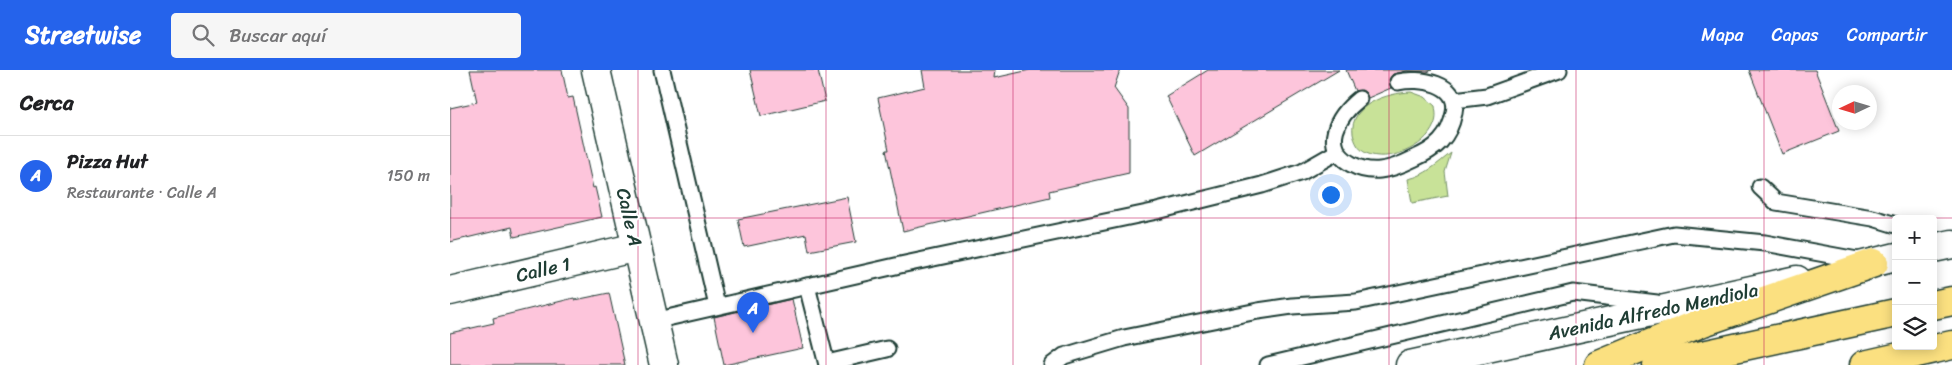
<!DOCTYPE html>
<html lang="es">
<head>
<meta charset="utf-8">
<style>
	:root { --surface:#fff; --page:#f6f6f6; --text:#202124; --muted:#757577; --line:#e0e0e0; --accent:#2563eb }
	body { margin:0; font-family:Sriracha,sans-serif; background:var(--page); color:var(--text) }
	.controls { position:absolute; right:15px; bottom:15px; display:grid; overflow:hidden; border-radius:5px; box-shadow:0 2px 12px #0003 }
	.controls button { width:45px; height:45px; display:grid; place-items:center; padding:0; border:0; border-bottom:1px solid var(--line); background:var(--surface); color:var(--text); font:25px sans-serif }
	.compass { position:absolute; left:1382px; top:15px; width:45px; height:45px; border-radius:50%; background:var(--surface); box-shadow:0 2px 12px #0003; rotate:266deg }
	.you { position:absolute; left:880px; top:124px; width:18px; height:18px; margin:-12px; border:4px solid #fff; border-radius:50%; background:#1a73e8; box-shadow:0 0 0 8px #1a73e833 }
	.badge { display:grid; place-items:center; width:32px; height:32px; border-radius:50%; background:var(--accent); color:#fff; font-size:16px; font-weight:700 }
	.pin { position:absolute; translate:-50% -41px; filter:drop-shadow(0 1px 2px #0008) }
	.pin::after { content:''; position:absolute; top:26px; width:18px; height:15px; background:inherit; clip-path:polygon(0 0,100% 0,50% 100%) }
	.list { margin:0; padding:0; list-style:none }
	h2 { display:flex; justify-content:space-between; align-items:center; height:65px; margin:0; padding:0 20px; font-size:21px }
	h2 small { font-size:16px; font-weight:400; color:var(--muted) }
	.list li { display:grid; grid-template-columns:32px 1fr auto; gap:15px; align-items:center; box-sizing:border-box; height:80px; padding:0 20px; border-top:1px solid var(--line) }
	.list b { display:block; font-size:19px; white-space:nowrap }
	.list p { margin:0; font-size:16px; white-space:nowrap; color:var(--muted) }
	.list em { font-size:16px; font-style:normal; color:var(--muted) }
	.icon { flex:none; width:28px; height:28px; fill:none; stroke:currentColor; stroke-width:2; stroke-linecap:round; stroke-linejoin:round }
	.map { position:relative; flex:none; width:1502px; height:295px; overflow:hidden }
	header { display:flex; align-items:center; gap:30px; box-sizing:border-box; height:70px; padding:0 25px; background:var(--accent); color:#fff }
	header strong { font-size:24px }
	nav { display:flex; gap:28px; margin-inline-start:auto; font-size:18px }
	.search { width:350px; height:45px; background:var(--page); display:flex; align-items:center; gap:12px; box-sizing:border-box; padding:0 18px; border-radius:5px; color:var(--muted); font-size:19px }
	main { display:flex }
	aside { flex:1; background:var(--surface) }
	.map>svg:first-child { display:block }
	.green { fill:#c8e298; stroke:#749066 }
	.building { fill:#fdc5db; stroke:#1f3d34 }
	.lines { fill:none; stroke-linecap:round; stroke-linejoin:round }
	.service-casing { stroke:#1f3d34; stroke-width:19 }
	.minor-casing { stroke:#1f3d34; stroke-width:31 }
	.secondary-casing { stroke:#1f3d34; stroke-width:31 }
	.motorway-casing { stroke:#1f3d34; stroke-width:31 }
	.service { stroke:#fff; stroke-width:15 }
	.minor { stroke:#fff; stroke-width:28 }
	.secondary { stroke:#fff; stroke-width:28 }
	.motorway { stroke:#fbe080; stroke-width:28 }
	.grid { fill:none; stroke:#c2185b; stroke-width:1; stroke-opacity:0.55 }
	.labels { text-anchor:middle; stroke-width:4; stroke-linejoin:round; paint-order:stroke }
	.street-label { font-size:19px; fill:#1f3d34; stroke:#fff }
</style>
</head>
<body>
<header>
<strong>Streetwise</strong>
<div class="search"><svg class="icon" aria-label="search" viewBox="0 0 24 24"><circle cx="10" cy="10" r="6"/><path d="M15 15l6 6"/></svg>Buscar aquí</div>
<nav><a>Mapa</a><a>Capas</a><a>Compartir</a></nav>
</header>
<main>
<aside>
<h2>Cerca<small></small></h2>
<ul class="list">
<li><span class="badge">A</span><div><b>Pizza Hut</b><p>Restaurante · Calle A</p></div><em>150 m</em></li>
</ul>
</aside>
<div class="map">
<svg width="1502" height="295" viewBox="0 0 1502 295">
	<rect width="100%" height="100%" fill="#fff"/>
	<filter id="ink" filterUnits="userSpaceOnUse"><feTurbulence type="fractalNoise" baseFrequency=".02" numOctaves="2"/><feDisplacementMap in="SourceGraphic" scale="10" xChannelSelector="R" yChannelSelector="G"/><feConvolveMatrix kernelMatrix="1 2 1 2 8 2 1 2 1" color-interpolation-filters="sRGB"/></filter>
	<g filter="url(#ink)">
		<!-- green -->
		<g class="green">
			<path d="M961 22 975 27 985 36C986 43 987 48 984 55 975 78 938 93 916 83 908 79 905 72 903 64 899 34 938 23 961 22Z"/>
			<path d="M1001 83 995 102 998 126 962 133 958 109C975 106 988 93 1001 83Z"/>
		</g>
		<!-- building -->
		<g class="building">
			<polygon points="20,0 112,0 118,28 123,27 143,118 145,117 152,147 64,167 62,157 0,172 0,38 27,32"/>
			<polygon points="300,0 368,0 375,31 311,46"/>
			<polygon points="472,0 545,0 544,8 580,0 670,0 664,18 679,39 679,103 599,121 600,127 453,161 436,80 439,80 428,28 475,17"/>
			<polygon points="758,0 889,0 745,86 716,26"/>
			<polygon points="896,0 982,0 977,2 957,1 943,4 939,9 941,18 918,28 916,23 912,20 905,21"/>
			<polygon points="1299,0 1365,0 1389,61 1332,84"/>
			<polygon points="397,127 406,172 359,181 356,164 294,177 288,149"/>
			<polygon points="159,223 175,295 0,295 0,263 44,253 43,248 124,228 125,230"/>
			<polygon points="342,229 353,278 274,295 264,247"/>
		</g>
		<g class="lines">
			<!-- service casing -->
			<g class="service-casing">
				<g id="service">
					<polyline points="212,0 267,236"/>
					<path d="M909 29C888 46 870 76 901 94 910 99 920 101 930 100 942 99 953 94 963 89 986 79 999 68 1004 43 1011 13 969 7 948 12"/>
					<polyline points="1004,30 1037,26 1109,0"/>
					<polyline points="1310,117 1326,132 1423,148 1446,155"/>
					<polyline points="357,216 377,295"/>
					<polyline points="204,251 450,195 707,141 812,115 852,102 887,82"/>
					<polyline points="377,293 437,279"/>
					<polyline points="602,295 614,286 674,268 808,241 842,236 906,232 1224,164 1315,173 1413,191"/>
					<polyline points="818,295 1123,223 1207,233"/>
				</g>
			</g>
			<!-- minor casing -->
			<g class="minor-casing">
				<g id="minor">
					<polyline points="146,0 214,295"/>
					<polyline points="0,221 187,177"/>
				</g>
			</g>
			<!-- secondary casing -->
			<g class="secondary-casing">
				<g id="secondary">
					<polyline points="1483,178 1502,174"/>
					<polyline points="1401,198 1446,187"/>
					<polyline points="960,295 1347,210"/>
				</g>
			</g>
			<!-- motorway casing -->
			<g class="motorway-casing">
				<g id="motorway">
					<polyline points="1483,235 1502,231"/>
					<polyline points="1149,295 1253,252 1424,193"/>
					<polyline points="1207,295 1446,243"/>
					<polyline points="1414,295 1502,275"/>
				</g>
			</g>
			<!-- service -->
			<use href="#service" class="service"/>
			<!-- minor -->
			<use href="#minor" class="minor"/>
			<!-- secondary -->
			<use href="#secondary" class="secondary"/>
			<!-- motorway -->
			<use href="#motorway" class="motorway"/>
		</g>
	</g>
	<!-- grid -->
	<path class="grid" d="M188 0V295M376 0V295M563 0V295M751 0V295M939 0V295M1126 0V295M1314 0V295M0 148H1502"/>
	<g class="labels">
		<!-- street labels -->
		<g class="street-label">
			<text transform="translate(180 147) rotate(77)" y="7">Calle A</text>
			<text transform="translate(93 199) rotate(-13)" y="7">Calle 1</text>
			<text transform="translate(1203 241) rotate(-12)" y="7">Avenida Alfredo Mendiola</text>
		</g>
	</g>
</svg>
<div class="controls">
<button>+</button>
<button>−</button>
<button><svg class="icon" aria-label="layers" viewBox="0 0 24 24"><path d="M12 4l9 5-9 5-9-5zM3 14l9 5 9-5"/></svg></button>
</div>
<svg class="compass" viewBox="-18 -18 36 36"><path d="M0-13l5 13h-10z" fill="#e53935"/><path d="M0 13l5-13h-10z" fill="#757577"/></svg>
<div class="you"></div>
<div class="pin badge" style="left:303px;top:263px">A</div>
</div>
</main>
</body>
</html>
